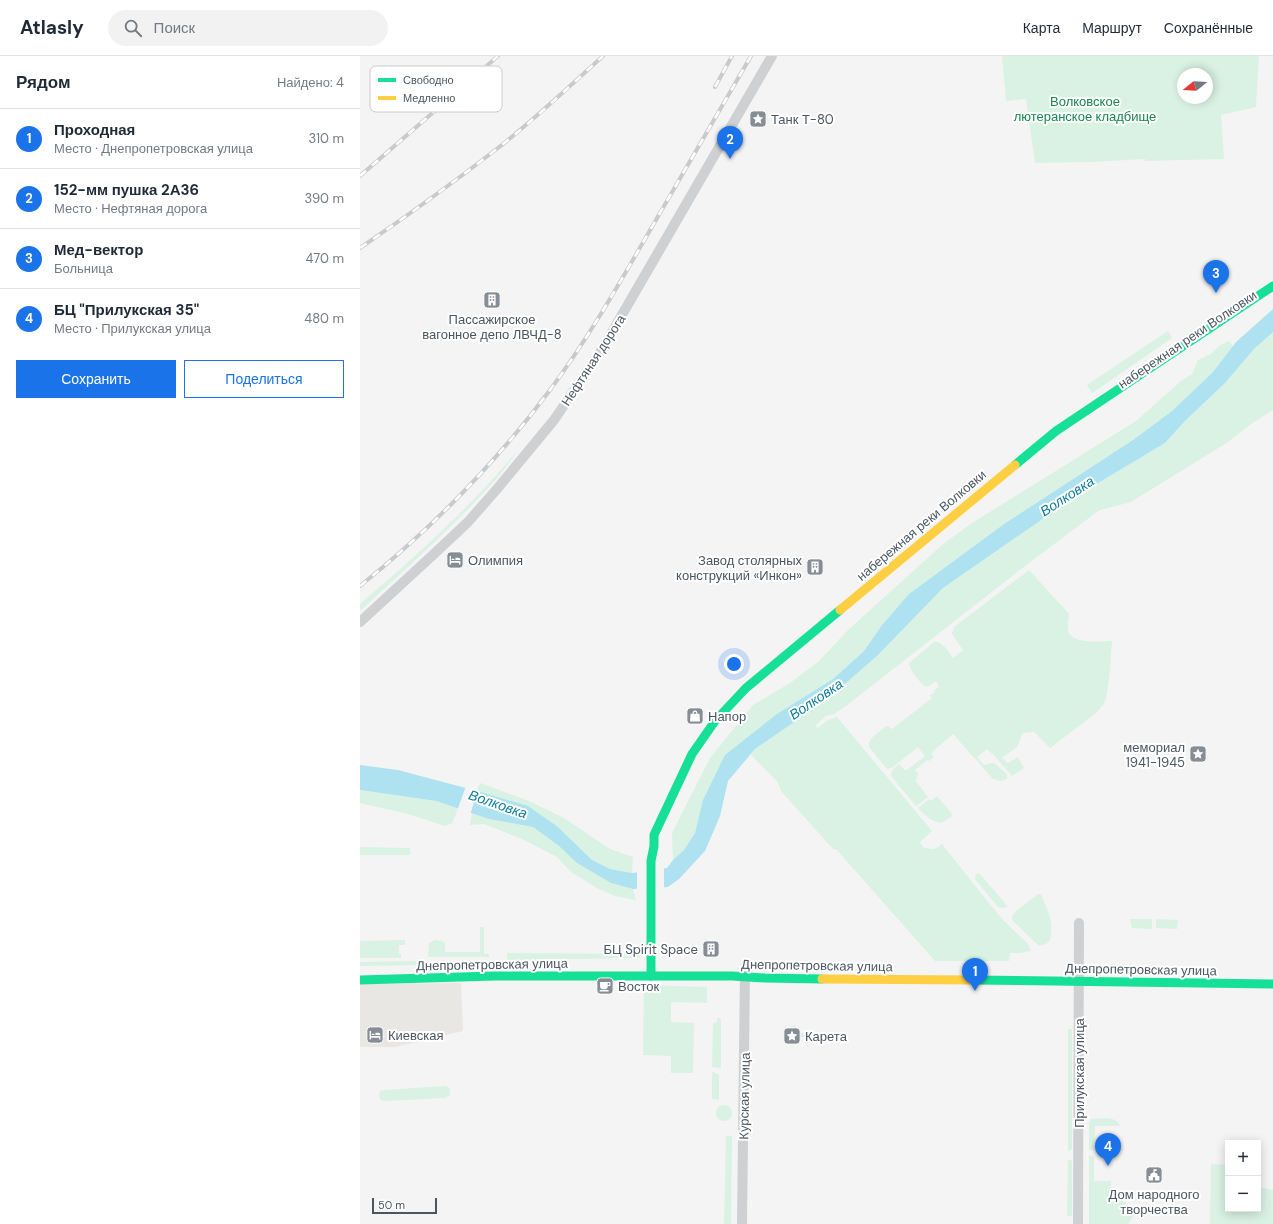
<!DOCTYPE html>
<html lang="ru">
<head>
<meta charset="utf-8">
<style>
	:root { --surface:#fff; --page:#f2f2f3; --text:#1f2937; --muted:#747a83; --line:#e0e1e3; --accent:#1a73e8 }
	body { margin:0; font-family:"DM Sans",sans-serif; background:var(--page); color:var(--text) }
	.controls { position:absolute; right:12px; bottom:12px; display:grid; overflow:hidden; border-radius:0px; box-shadow:0 2px 10px #0003 }
	.controls button { width:36px; height:36px; display:grid; place-items:center; padding:0; border:0; border-bottom:1px solid var(--line); background:var(--surface); color:var(--text); font:20px sans-serif }
	.compass { position:absolute; left:817px; top:12px; width:36px; height:36px; border-radius:50%; background:var(--surface); box-shadow:0 2px 10px #0003; rotate:252deg }
	.scale { position:absolute; left:12px; bottom:10px; width:65px; box-sizing:border-box; padding-left:4px; border:2px solid #4a5661; border-top:0; font-size:11px; line-height:14px; white-space:nowrap; color:#4a5661; -webkit-text-stroke:3px #fff; paint-order:stroke }
	.you { position:absolute; left:374px; top:608px; width:14px; height:14px; margin:-10px; border:3px solid #fff; border-radius:50%; background:#1a73e8; box-shadow:0 0 0 6px #1a73e833 }
	.badge { display:grid; place-items:center; width:26px; height:26px; border-radius:50%; background:var(--accent); color:#fff; font-size:13px; font-weight:700 }
	.pin { position:absolute; translate:-50% -33px; filter:drop-shadow(0 1px 2px #0008) }
	.pin::after { content:''; position:absolute; top:21px; width:14px; height:12px; background:inherit; clip-path:polygon(0 0,100% 0,50% 100%) }
	.list { margin:0; padding:0; list-style:none }
	h2 { display:flex; justify-content:space-between; align-items:center; height:52px; margin:0; padding:0 16px; font-size:17px }
	h2 small { font-size:13px; font-weight:400; color:var(--muted) }
	.list li { display:grid; grid-template-columns:26px 1fr auto; gap:12px; align-items:center; box-sizing:border-box; height:60px; padding:0 16px; border-top:1px solid var(--line) }
	.list b { display:block; font-size:15px; white-space:nowrap }
	.list p { margin:0; font-size:13px; white-space:nowrap; color:var(--muted) }
	.list em { font-size:13px; font-style:normal; color:var(--muted) }
	.actions { display:flex; gap:8px; padding:12px 16px }
	.actions a { flex:1; padding:9px 0; border:1px solid var(--accent); border-radius:0px; text-align:center; font-size:14px; color:var(--accent) }
	.actions .main { background:var(--accent); color:#fff }
	.icon { flex:none; width:22px; height:22px; fill:none; stroke:currentColor; stroke-width:2; stroke-linecap:round; stroke-linejoin:round }
	.map { position:relative; flex:none; width:913px; height:1168px; overflow:hidden }
	header { display:flex; align-items:center; gap:24px; box-sizing:border-box; height:56px; padding:0 20px; background:var(--surface); border-bottom:1px solid var(--line) }
	header strong { font-size:19px }
	nav { display:flex; gap:22px; margin-inline-start:auto; font-size:14px }
	.search { width:280px; height:36px; background:var(--page); display:flex; align-items:center; gap:10px; box-sizing:border-box; padding:0 14px; border-radius:22px; color:var(--muted); font-size:15px }
	main { display:flex }
	aside { flex:1; background:var(--surface) }
	.map>svg:first-child { display:block }
	.commercial { fill:#e8e7e3 }
	.green { fill:#d9f2e3; fill-rule:evenodd }
	.water { fill:#aee2f0 }
	.pier { fill:#f4f4f4 }
	.lines { fill:none; stroke-linecap:round; stroke-linejoin:round }
	.street { stroke:#ced0d2; stroke-width:10 }
	.fast { stroke:#16e098; stroke-width:9 }
	.slow { stroke:#ffcf43; stroke-width:9 }
	.rail-casing { stroke:#c9cacc; stroke-width:4 }
	.rail { stroke:#fff; stroke-width:2.5; stroke-dasharray:8; stroke-linecap:butt }
	.labels { text-anchor:middle; stroke-width:4; stroke-linejoin:round; paint-order:stroke }
	.park-label { font-size:13px; fill:#17864f; stroke:#fff }
	.poi-label { font-size:13px; fill:#4a5661; stroke:#fff; text-anchor:start }
	.street-label { font-size:13px; fill:#4a5661; stroke:#fff }
	.water-label { font-size:14px; font-style:italic; fill:#0c7c9b; stroke:#fff }
	.key { fill:#fff; stroke:#c9ccd0; stroke-width:1 }
	.key-label { font-size:11px; fill:#4a5661 }
</style>
</head>
<body>
<header>
<strong>Atlasly</strong>
<div class="search"><svg class="icon" aria-label="search" viewBox="0 0 24 24"><circle cx="10" cy="10" r="6"/><path d="M15 15l6 6"/></svg>Поиск</div>
<nav><a>Карта</a><a>Маршрут</a><a>Сохранённые</a></nav>
</header>
<main>
<aside>
<h2>Рядом<small>Найдено: 4</small></h2>
<ul class="list">
<li><span class="badge">1</span><div><b>Проходная</b><p>Место · Днепропетровская улица</p></div><em>310 m</em></li>
<li><span class="badge">2</span><div><b>152-мм пушка 2А36</b><p>Место · Нефтяная дорога</p></div><em>390 m</em></li>
<li><span class="badge">3</span><div><b>Мед-вектор</b><p>Больница</p></div><em>470 m</em></li>
<li><span class="badge">4</span><div><b>БЦ &quot;Прилукская 35&quot;</b><p>Место · Прилукская улица</p></div><em>480 m</em></li>
</ul>
<div class="actions"><a class="main">Сохранить</a><a>Поделиться</a></div>
</aside>
<div class="map">
<svg width="913" height="1168" viewBox="0 0 913 1168">
	<rect width="100%" height="100%" fill="#f4f4f4"/>
	<!-- commercial -->
	<polygon class="commercial" points="101,927 103,975 35,991 0,991 0,928"/>
	<!-- green -->
	<g class="green">
		<path d="M642 0H899L896 51 861 59 864 103 786 105H785V103L732 106 675 107 666 43 646 45ZM823 18H847V42H823Z"/>
		<polygon points="808,275 812,282 732,337 727,329"/>
		<path d="M913 276V354L891 368 868 386 771 446 740 454 735 457 729 462 665 510 486 650 474 658 466 660 455 670 458 672 468 664 477 661 572 775 560 786 563 791C570 794 576 794 582 788L628 846 643 864 668 888 671 895 660 897H650L649 905H575L476 793H473L421 735 418 727 416 724 391 699 395 693 469 642 518 599 583 532 713 442 805 387 826 364 865 327 894 293Z"/>
		<polygon points="869,285 873,290 853,316 812,355 773,384 644,468 549,538 522,569 504,595 473,623 417,658 343,744 335,777 324,794 313,804 312,777 350,702 393,649 430,627 459,605 487,575 583,488 612,467 776,365 821,325 832,318 838,304 851,298 860,289"/>
		<path d="M158 394C141 420 118 443 96 465 65 496 32 525 0 555V548C56 500 111 451 158 394Z"/>
		<path d="M669 514 709 558C709 563 707 569 708 574 711 589 741 585 752 585L749 623 746 642 744 648 736 657 690 692 674 676 663 677C660 681 660 685 658 689 656 693 646 698 642 702L648 707 658 701 664 712 652 720 632 697H631L627 693 617 701 624 709 633 707 635 708 647 718V723L641 725 633 723 593 678 571 697 574 701 569 705 567 704 555 714 559 718 557 720 558 722 555 724 568 741 556 750 531 720C531 714 535 712 539 708L545 714H547L565 700 558 691 533 711 527 713 509 691C507 682 520 676 526 670H528L532 673 572 642 570 639 575 636 574 634 579 631 576 625 567 631C561 629 549 613 549 607L574 586C584 586 587 594 593 602L603 594 592 578 594 571Z"/>
		<polygon points="120,727 169,745 204,762 250,793 273,801 272,817 250,813 232,804 198,771 117,735"/>
		<polygon points="0,734 76,745 98,753 92,767 85,770 48,758 0,747"/>
		<path d="M577 740 592 758 591 761 581 767C572 766 563 758 558 752L569 743 571 745Z"/>
		<polygon points="112,757 129,763 173,771 199,790 218,807 251,827 273,833 276,844 255,840 237,832 211,816 197,801 162,783 124,768 110,769"/>
		<polygon points="0,791 50,792 50,799 0,799"/>
		<polygon points="619,817 648,851 642,852 638,851 615,823 616,818"/>
		<path d="M678 838H681C688 856 694 864 690 884L686 888 679 890 652 864V861L655 856Z"/>
		<polygon points="770,863 792,863 792,873 772,872"/>
		<polygon points="796,863 818,864 817,873 796,872"/>
		<polygon points="120,871 124,871 124,898 129,898 129,901 68,901 69,887 75,884 83,885 85,887 85,896 120,896"/>
		<polygon points="45,884 45,889 39,889 39,898 41,898 41,902 0,902 0,885"/>
		<polygon points="147,897 281,898 280,901 276,902 147,904"/>
		<polygon points="60,905 56,909 0,910 0,906"/>
		<polygon points="284,929 347,931 347,947 311,946 311,966 334,967 333,1017 311,1017 311,1000 283,999"/>
		<polygon points="357,962 359,962 361,963 361,1012 352,1011 353,967 357,966"/>
		<polygon points="431,970 436,970 436,977 468,978 468,982 436,981 435,989 430,989"/>
		<polygon points="708,973 712,973 712,1093 708,1095"/>
		<polygon points="352,1016 356,1017 359,1019 359,1044 352,1043"/>
		<polygon points="85,1030 90,1032 90,1039 85,1042 25,1045 21,1044 19,1041 20,1035 24,1034"/>
		<circle cx="364" cy="1057" r="8"/>
		<path d="M731 1063C741 1063 756 1059 760 1070H735L734 1094H729V1066Z"/>
		<polygon points="366,1080 372,1080 371,1168 364,1168"/>
		<polygon points="729,1100 734,1100 734,1125 751,1125 751,1136 762,1136 762,1146 766,1146 766,1159 774,1159 768,1168 729,1168"/>
		<polygon points="708,1103 712,1105 712,1160 707,1160"/>
		<polygon points="851,1108 868,1109 868,1153 898,1153 898,1131 913,1134 913,1168 850,1168"/>
	</g>
	<!-- water -->
	<polygon class="water" points="913,253 913,276 894,293 865,327 826,364 805,387 713,442 583,532 518,599 469,642 395,693 368,725 360,760 345,795 319,823 308,831 273,833 251,827 217,807 199,790 173,771 129,763 76,745 0,734 0,709 38,714 117,735 168,750 198,771 232,804 250,813 272,817 307,812 313,804 324,794 335,777 343,744 365,699 417,658 473,623 504,595 522,569 549,538 644,468 773,384 812,355 853,316 876,286"/>
	<!-- pier -->
	<g class="pier">
		<polygon points="106,730 118,733 110,759 97,755"/>
		<polygon points="304,810 304,833 277,834 277,815"/>
	</g>
	<g class="lines">
		<!-- street -->
		<g class="street">
			<polyline points="0,566 75,497 108,466 137,433 194,364 241,295 412,0"/>
			<polyline points="382,1168 385,912"/>
			<polyline points="718,1168 719,867"/>
		</g>
		<!-- fast -->
		<g class="fast">
			<polyline points="655,409 696,375 913,230"/>
			<polyline points="291,920 291,805 294,790 294,779 332,698 355,665 386,632 480,554"/>
			<polyline points="0,924 135,920 372,920 405,922 462,923"/>
			<polyline points="613,924 913,928"/>
		</g>
		<!-- slow -->
		<g class="slow">
			<polyline points="480,554 655,409"/>
			<polyline points="462,923 613,924"/>
		</g>
		<!-- rail casing -->
		<g class="rail-casing">
			<g id="rail">
				<polyline points="355,31 372,0"/>
				<polyline points="0,120 138,0"/>
				<path d="M0 192C47 160 93 127 138 92 175 63 209 31 243 0"/>
				<path d="M0 530C71 473 135 408 190 334 227 284 258 230 289 176 323 117 357 59 391 0"/>
			</g>
		</g>
		<!-- rail -->
		<use href="#rail" class="rail"/>
	</g>
	<!-- icons -->
	<defs>
		<g id="sight-square" transform="scale(0.9)"><rect x="-9" y="-9" width="18" height="18" rx="4" fill="#868d94" stroke="#fff"/><path d="M0-6L1.8-2.2L6-1.7L2.9 1.2L3.7 5.4L0 3.3L-3.7 5.4L-2.9 1.2L-6-1.7L-1.8-2.2Z" fill="#fff"/></g>
		<g id="building-square" transform="scale(0.9)"><rect x="-9" y="-9" width="18" height="18" rx="4" fill="#868d94" stroke="#fff"/><path d="M-4-6H4V6H1V3H-1V6H-4ZM-2.5-4.3h1.7v1.8h-1.7ZM.8-4.3h1.7v1.8H.8ZM-2.5-1h1.7V.8h-1.7ZM.8-1h1.7V.8H.8Z" fill="#fff"/></g>
		<g id="hotel-square" transform="scale(0.9)"><rect x="-9" y="-9" width="18" height="18" rx="4" fill="#868d94" stroke="#fff"/><path d="M-6-4.5h1.5V1H6V5H4.5V3h-9V5H-6ZM-4 0a1.8 1.8 0 1 1 3.6 0ZM.5 0V-2.5h3Q6-2.5 6 0Z" fill="#fff"/></g>
		<g id="shop-square" transform="scale(0.9)"><rect x="-9" y="-9" width="18" height="18" rx="4" fill="#868d94" stroke="#fff"/><path d="M-5-2.5h2.3a2.7 3.5 0 0 1 5.4 0H5L5.5 6h-11ZM-1.5-2.5h3a1.5 2.3 0 0 0-3 0Z" fill="#fff"/></g>
		<g id="cafe-square" transform="scale(0.9)"><rect x="-9" y="-9" width="18" height="18" rx="4" fill="#868d94" stroke="#fff"/><path d="M-5.5-4.5H6V0H3Q3 3.5 0 3.5H-2.5Q-5.5 3.5-5.5 0ZM3-3.2v2h1.7v-2ZM-6 4.5H4V6H-6Z" fill="#fff"/></g>
		<g id="civic-square" transform="scale(0.9)"><rect x="-9" y="-9" width="18" height="18" rx="4" fill="#868d94" stroke="#fff"/><path d="M-.6-6.5H3V-4.5H.6V-3L4-1V1h2V6H-6V1h2V-1L-.6-3ZM-1.2 2.5V6h2.4V2.5Z" fill="#fff"/></g>
	</defs>
	<g fill-rule="evenodd">
		<use href="#sight-square" x="398" y="63"/>
		<use href="#building-square" x="132" y="244"/>
		<use href="#hotel-square" x="95" y="504"/>
		<use href="#building-square" x="455" y="511"/>
		<use href="#shop-square" x="335" y="660"/>
		<use href="#sight-square" x="838" y="698"/>
		<use href="#building-square" x="351" y="893"/>
		<use href="#cafe-square" x="245" y="930"/>
		<use href="#hotel-square" x="15" y="979"/>
		<use href="#sight-square" x="432" y="980"/>
		<use href="#civic-square" x="794" y="1119"/>
	</g>
	<g class="labels">
		<!-- park labels -->
		<g class="park-label">
			<text x="725" y="50">Волковское<tspan x="725" dy="15">лютеранское кладбище</tspan></text>
		</g>
		<!-- poi labels -->
		<g class="poi-label">
			<text x="411" y="68">Танк Т-80</text>
			<text x="132" y="268" text-anchor="middle">Пассажирское<tspan x="132" dy="15">вагонное депо ЛВЧД-8</tspan></text>
			<text x="108" y="509">Олимпия</text>
			<text x="442" y="509" text-anchor="end">Завод столярных<tspan x="442" dy="15">конструкций «Инкон»</tspan></text>
			<text x="348" y="665">Напор</text>
			<text x="825" y="696" text-anchor="end">мемориал<tspan x="825" dy="15">1941-1945</tspan></text>
			<text x="338" y="898" text-anchor="end">БЦ Spirit Space</text>
			<text x="258" y="935">Восток</text>
			<text x="28" y="984">Киевская</text>
			<text x="445" y="985">Карета</text>
			<text x="794" y="1143" text-anchor="middle">Дом народного<tspan x="794" dy="15">творчества</tspan></text>
		</g>
		<!-- street labels -->
		<g class="street-label">
			<text transform="translate(827 283) rotate(-34)" y="5">набережная реки Волковки</text>
			<text transform="translate(233 304) rotate(-57)" y="5">Нефтяная дорога</text>
			<text transform="translate(561 469) rotate(-40)" y="5">набережная реки Волковки</text>
			<text transform="translate(132 908) rotate(-1)" y="5">Днепропетровская улица</text>
			<text transform="translate(457 909) rotate(1)" y="5">Днепропетровская улица</text>
			<text transform="translate(781 913) rotate(1)" y="5">Днепропетровская улица</text>
			<text transform="translate(719 1017) rotate(-90)" y="5">Прилукская улица</text>
			<text transform="translate(384 1040) rotate(-89)" y="5">Курская улица</text>
		</g>
		<!-- water labels -->
		<g class="water-label">
			<text transform="translate(707 440) rotate(-33)" y="5">Волковка</text>
			<text transform="translate(456 643) rotate(-34)" y="5">Волковка</text>
			<text transform="translate(138 748) rotate(19)" y="5">Волковка</text>
		</g>
	</g>
	<!-- legend -->
	<rect x="10" y="10" width="132" height="46" rx="6" class="key"/>
	<rect x="18" y="22" width="18" height="4" fill="#16e098"/>
	<rect x="18" y="40" width="18" height="4" fill="#ffcf43"/>
	<g class="key-label">
		<text x="43" y="28">Свободно</text>
		<text x="43" y="46">Медленно</text>
	</g>
</svg>
<div class="controls">
<button>+</button>
<button>−</button>
</div>
<svg class="compass" viewBox="-18 -18 36 36"><path d="M0-13l5 13h-10z" fill="#e53935"/><path d="M0 13l5-13h-10z" fill="#747a83"/></svg>
<div class="scale">50 m</div>
<div class="you"></div>
<div class="pin badge" style="left:615px;top:935px">1</div>
<div class="pin badge" style="left:370px;top:103px">2</div>
<div class="pin badge" style="left:856px;top:237px">3</div>
<div class="pin badge" style="left:748px;top:1110px">4</div>
</div>
</main>
</body>
</html>
